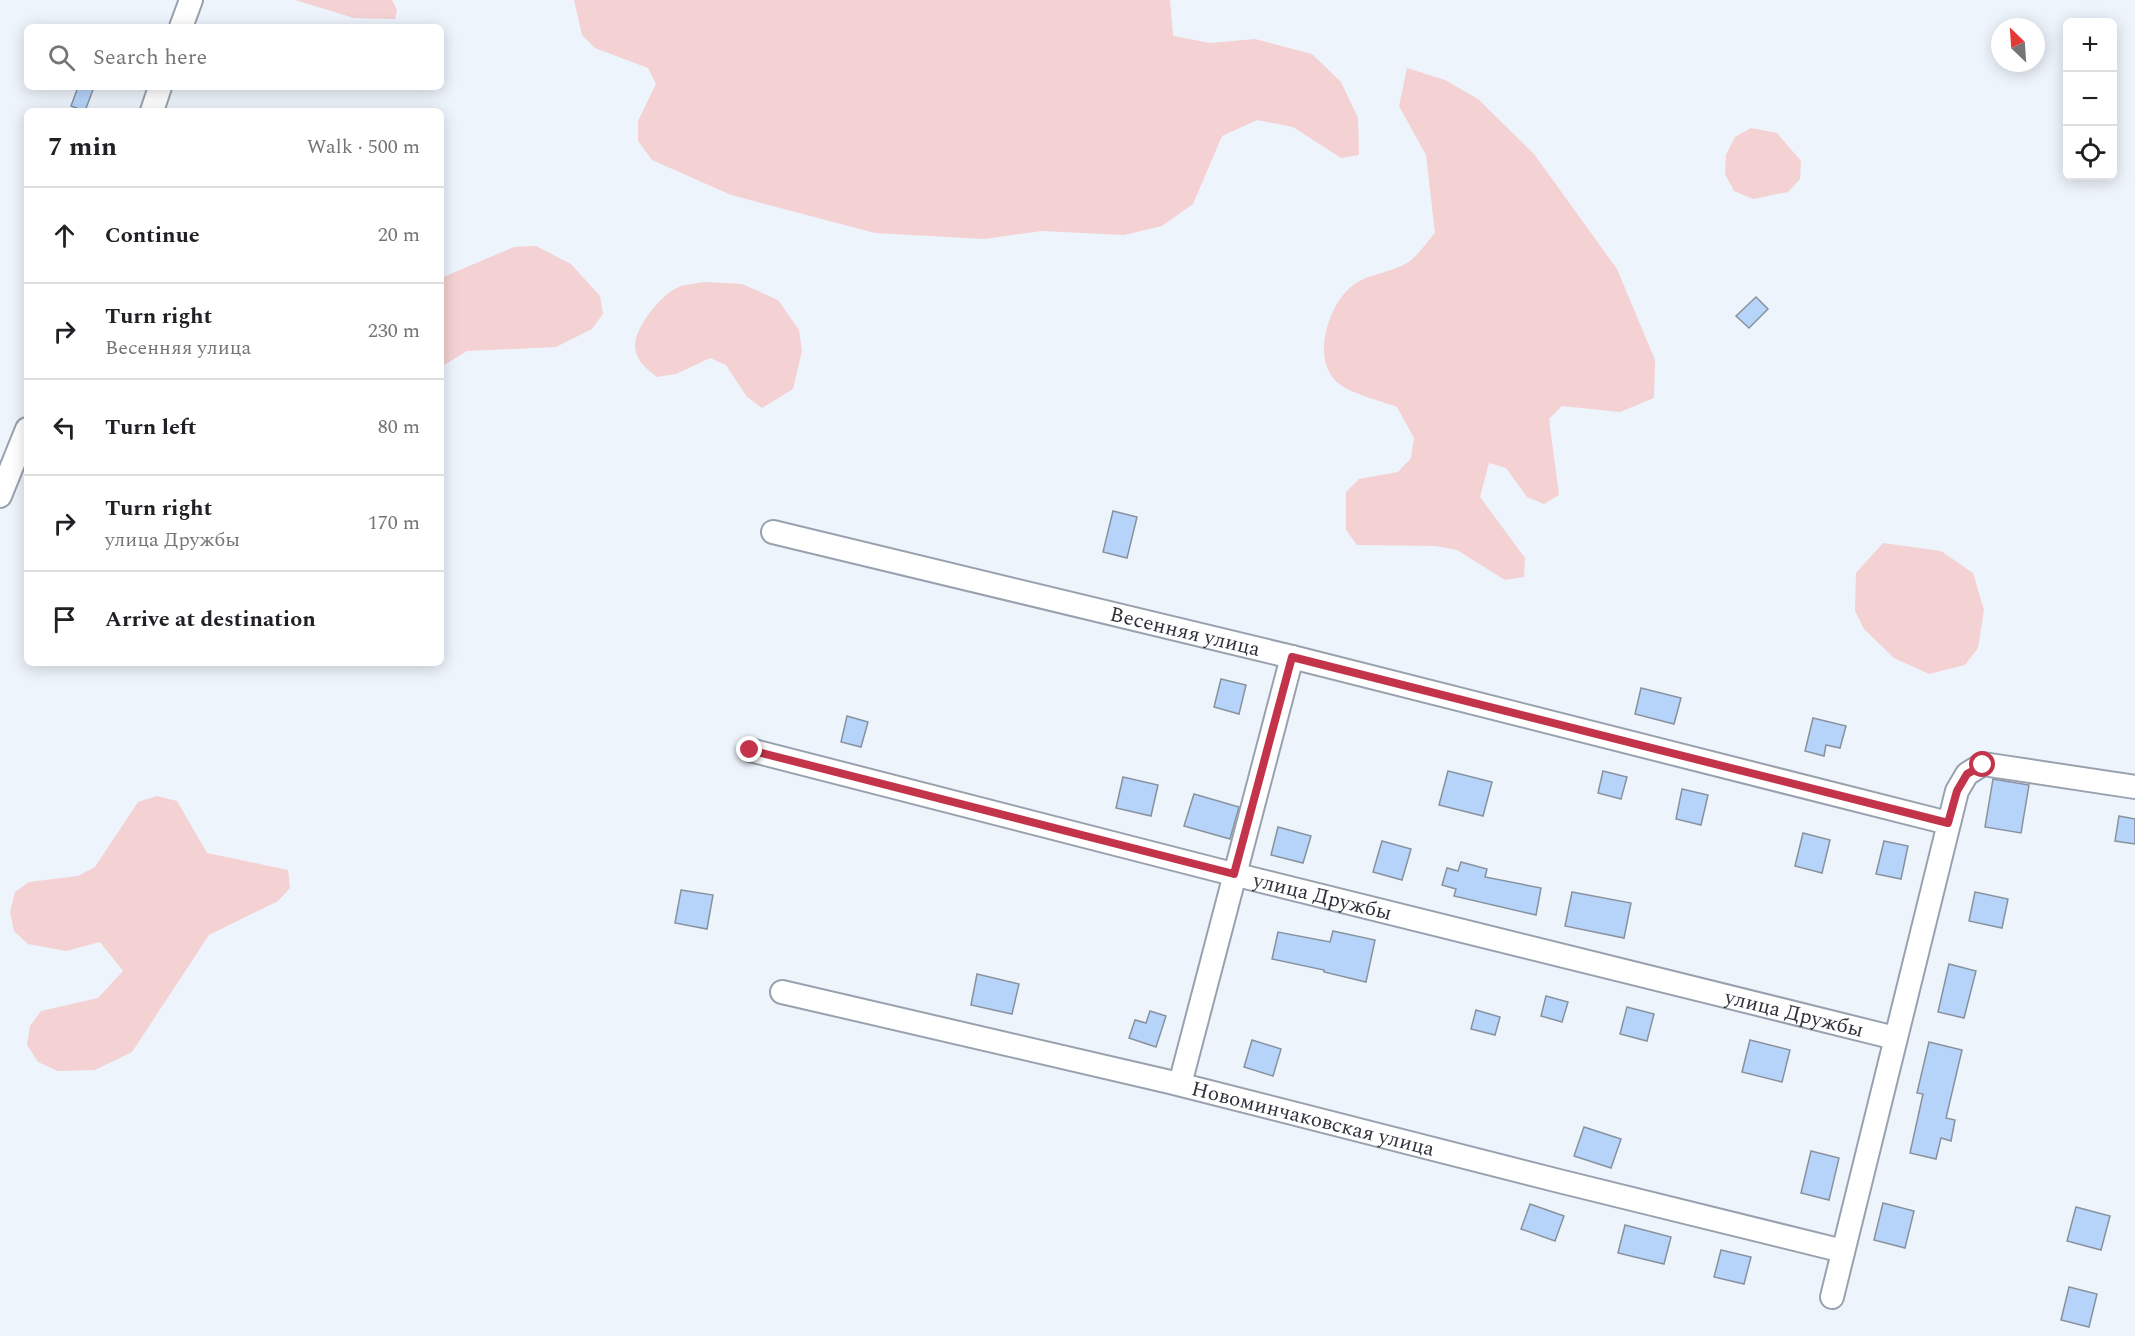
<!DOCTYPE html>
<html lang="en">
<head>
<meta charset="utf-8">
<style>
	:root { --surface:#fff; --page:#f6f6f6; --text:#202124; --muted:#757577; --line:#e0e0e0 }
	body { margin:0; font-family:Spectral,serif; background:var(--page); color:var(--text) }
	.controls { position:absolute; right:18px; top:18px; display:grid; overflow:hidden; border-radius:9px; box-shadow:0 3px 15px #0003 }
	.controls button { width:54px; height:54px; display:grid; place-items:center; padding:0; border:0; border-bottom:2px solid var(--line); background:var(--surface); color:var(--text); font:30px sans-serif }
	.compass { position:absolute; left:1991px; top:18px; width:54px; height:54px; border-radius:50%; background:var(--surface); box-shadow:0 3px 15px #0003; rotate:335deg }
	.stop { position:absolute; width:18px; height:18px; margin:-14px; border:4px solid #c3334a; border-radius:50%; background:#fff }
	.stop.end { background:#c3334a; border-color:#fff; box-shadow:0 2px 6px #0008 }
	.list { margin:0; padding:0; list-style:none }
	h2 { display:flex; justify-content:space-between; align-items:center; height:78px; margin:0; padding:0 24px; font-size:26px }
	h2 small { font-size:20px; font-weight:400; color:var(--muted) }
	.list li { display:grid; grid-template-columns:39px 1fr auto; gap:18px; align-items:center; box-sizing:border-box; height:96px; padding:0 24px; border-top:2px solid var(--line) }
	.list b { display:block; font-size:22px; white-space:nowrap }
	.list p { margin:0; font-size:20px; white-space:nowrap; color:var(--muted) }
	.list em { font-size:20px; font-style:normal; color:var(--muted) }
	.icon { flex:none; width:33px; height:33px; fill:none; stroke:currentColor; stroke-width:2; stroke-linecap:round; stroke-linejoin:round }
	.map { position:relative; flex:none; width:2135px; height:1336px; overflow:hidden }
	.search { position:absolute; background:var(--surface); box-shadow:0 3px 15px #0003; left:24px; top:24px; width:420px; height:66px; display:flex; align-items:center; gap:15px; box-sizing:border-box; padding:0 21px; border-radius:9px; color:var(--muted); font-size:22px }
	.panel { position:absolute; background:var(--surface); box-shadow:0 3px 15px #0003; left:24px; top:108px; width:420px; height:558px; border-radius:9px }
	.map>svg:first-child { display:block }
	.green { fill:#f4d1d2 }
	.building { fill:#b6d4fa; stroke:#88929e; stroke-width:1.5 }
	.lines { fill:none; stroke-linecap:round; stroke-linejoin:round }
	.minor-casing { stroke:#98a2af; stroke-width:26 }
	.minor { stroke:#fff; stroke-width:22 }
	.route { stroke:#c3334a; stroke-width:8 }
	.labels { text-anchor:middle; stroke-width:4.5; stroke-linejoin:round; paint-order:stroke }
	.street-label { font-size:21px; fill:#2f3339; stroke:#fff }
</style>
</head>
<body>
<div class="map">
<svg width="2135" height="1336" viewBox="0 0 2135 1336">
	<rect width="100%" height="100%" fill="#eef4fc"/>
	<!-- green -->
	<g class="green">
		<polygon points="295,0 392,0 397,10 395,19 354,18"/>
		<polygon points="574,0 1170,0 1173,36 1210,43 1255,39 1312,54 1341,82 1358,118 1359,155 1341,158 1293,127 1257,120 1222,136 1193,204 1162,226 1124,235 1042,231 984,239 875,233 731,195 652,160 638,141 638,121 656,84 648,68 595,48 582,35"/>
		<path d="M1407 68 1445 80 1478 99 1534 154 1617 269 1655 360 1654 398 1620 412 1562 406 1549 419 1559 495 1544 504 1527 497 1506 468 1489 463 1480 497 1525 558 1524 577 1505 580 1457 550 1436 546 1357 545 1346 530V492L1359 479 1398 472 1411 458 1414 438 1397 407C1381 401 1356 395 1342 386 1309 365 1327 306 1352 286 1367 274 1390 273 1407 263 1417 257 1427 242 1435 233L1426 155 1399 106Z"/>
		<polygon points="1751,128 1777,133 1801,161 1800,179 1788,192 1753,199 1734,191 1725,174 1726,155 1735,137"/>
		<polygon points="536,246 571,264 600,296 603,314 592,329 556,347 467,351 441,367 441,278 514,247"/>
		<path d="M705 282 742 284 778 300 799 330 802 351 793 389 762 408 747 397 726 365 710 358 676 374 657 377C647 369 636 361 635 347 634 327 663 292 681 286 689 284 697 283 705 282Z"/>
		<polygon points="1883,543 1941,551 1973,573 1984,610 1978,648 1965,665 1929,674 1894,658 1864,629 1855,611 1856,573"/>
		<polygon points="157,796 177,801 207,853 288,870 290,888 278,901 209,935 132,1052 95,1070 58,1071 38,1062 27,1045 30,1026 41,1011 98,998 123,971 100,942 66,951 28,944 14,931 10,912 15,892 29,882 78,876 95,867 138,802"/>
	</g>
	<!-- building -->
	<g class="building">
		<polygon points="78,87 94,87 85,111 71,106"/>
		<polygon points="1756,297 1768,309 1749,328 1736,316"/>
		<polygon points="1113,511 1137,517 1127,558 1103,552"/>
		<polygon points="1221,679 1246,685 1239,714 1214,707"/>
		<polygon points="1641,688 1681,698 1674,724 1635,714"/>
		<polygon points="847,716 868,722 861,747 841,742"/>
		<polygon points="1813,718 1846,726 1840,748 1826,745 1824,756 1805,751"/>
		<polygon points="1448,771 1492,782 1483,816 1439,805"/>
		<polygon points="1603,771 1627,777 1621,799 1598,793"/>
		<polygon points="1123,777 1158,785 1151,816 1116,808"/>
		<polygon points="1993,779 2029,785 2021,833 1985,827"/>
		<polygon points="1682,789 1708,795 1701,825 1676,819"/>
		<polygon points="1194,794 1239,807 1230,839 1184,826"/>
		<polygon points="2119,816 2135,819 2135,844 2115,841"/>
		<polygon points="1278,827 1311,836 1303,863 1271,855"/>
		<polygon points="1803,833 1830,840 1822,873 1795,866"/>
		<polygon points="1382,841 1411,849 1402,880 1373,872"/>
		<polygon points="1884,841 1908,846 1901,879 1876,874"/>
		<polygon points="1461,862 1487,869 1485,877 1541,888 1536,915 1454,896 1456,889 1442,885 1447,868 1458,871"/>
		<polygon points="681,890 713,895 707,929 675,923"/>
		<polygon points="1572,892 1631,903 1624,938 1565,926"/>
		<polygon points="1975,892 2008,899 2002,928 1969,921"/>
		<polygon points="1333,931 1375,940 1366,982 1324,972 1324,970 1272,959 1278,932 1330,942"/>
		<polygon points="1949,964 1976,971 1964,1018 1938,1012"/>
		<polygon points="977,974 1019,984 1012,1014 971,1005"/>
		<polygon points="1546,996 1568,1002 1562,1022 1541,1016"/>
		<polygon points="1627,1007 1654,1014 1647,1041 1620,1034"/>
		<polygon points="1476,1010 1500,1017 1495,1035 1471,1029"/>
		<polygon points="1150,1011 1166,1016 1156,1047 1129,1038 1135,1020 1146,1023"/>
		<polygon points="1252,1040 1281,1049 1273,1076 1244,1067"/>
		<polygon points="1750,1040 1790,1050 1782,1082 1742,1072"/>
		<polygon points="1929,1042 1962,1050 1946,1118 1955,1120 1951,1141 1941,1138 1936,1159 1910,1153 1923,1094 1917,1093"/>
		<polygon points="1584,1127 1621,1139 1611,1168 1574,1156"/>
		<polygon points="1811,1151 1839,1158 1829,1200 1801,1193"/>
		<polygon points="1883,1203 1914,1211 1905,1248 1874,1240"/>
		<polygon points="1530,1204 1564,1216 1555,1241 1521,1229"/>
		<polygon points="2076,1207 2110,1216 2101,1250 2067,1241"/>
		<polygon points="1625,1225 1671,1237 1664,1264 1618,1253"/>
		<polygon points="1721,1250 1751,1257 1744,1284 1714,1277"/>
		<polygon points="2069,1287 2097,1294 2089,1327 2061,1320"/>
	</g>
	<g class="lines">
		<!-- minor casing -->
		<g class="minor-casing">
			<g id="minor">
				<polyline points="181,27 191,0"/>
				<polyline points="152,111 160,87"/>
				<polyline points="0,496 27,429"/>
				<path id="s1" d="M773 532 1292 657 1948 823"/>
				<path id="s2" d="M750 750 1221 871 1895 1038"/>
				<path id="s3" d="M782 992 1170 1082 1559 1181 1843 1251"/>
				<polyline points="1180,1084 1292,657"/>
				<polyline points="1832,1297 1957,791 1967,774 1983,764 2135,787"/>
			</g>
		</g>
		<!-- minor -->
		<use href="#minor" class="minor"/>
	</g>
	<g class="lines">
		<!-- route -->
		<polyline class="route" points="750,750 1234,874 1292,657 1948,823 1957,791 1967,774 1983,765"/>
	</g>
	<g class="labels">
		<!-- street labels -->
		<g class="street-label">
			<text dy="7" stroke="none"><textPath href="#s1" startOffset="424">Весенняя улица</textPath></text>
			<text dy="7" stroke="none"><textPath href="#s2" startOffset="591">улица Дружбы</textPath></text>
			<text dy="7" stroke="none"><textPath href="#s2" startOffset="1077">улица Дружбы</textPath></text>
			<text dy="7" stroke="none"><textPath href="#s3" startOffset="546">Новоминчаковская улица</textPath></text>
		</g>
	</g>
</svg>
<div class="controls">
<button>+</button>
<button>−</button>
<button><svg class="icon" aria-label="locate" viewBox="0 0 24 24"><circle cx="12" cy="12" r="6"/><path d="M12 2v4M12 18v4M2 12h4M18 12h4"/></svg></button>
</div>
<svg class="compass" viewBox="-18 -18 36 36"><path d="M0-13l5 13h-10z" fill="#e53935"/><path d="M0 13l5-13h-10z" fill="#757577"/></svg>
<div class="stop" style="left:1983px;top:765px"></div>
<div class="stop end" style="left:750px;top:750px"></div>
<div class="search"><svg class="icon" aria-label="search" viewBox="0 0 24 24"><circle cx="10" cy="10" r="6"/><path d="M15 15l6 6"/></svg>Search here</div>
<section class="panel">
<h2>7 min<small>Walk · 500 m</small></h2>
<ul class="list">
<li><svg class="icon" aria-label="ahead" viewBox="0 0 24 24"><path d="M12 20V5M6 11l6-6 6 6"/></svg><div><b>Continue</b></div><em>20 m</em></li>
<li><svg class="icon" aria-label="right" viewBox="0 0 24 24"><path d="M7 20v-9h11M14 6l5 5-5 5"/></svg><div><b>Turn right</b><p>Весенняя улица</p></div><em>230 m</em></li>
<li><svg class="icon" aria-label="left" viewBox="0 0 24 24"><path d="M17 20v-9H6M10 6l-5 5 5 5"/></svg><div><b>Turn left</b></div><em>80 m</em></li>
<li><svg class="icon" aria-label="right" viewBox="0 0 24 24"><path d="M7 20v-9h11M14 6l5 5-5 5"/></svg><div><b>Turn right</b><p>улица Дружбы</p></div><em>170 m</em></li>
<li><svg class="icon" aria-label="arrive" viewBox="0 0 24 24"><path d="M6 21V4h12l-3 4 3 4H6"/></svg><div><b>Arrive at destination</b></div></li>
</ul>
</section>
</div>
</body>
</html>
